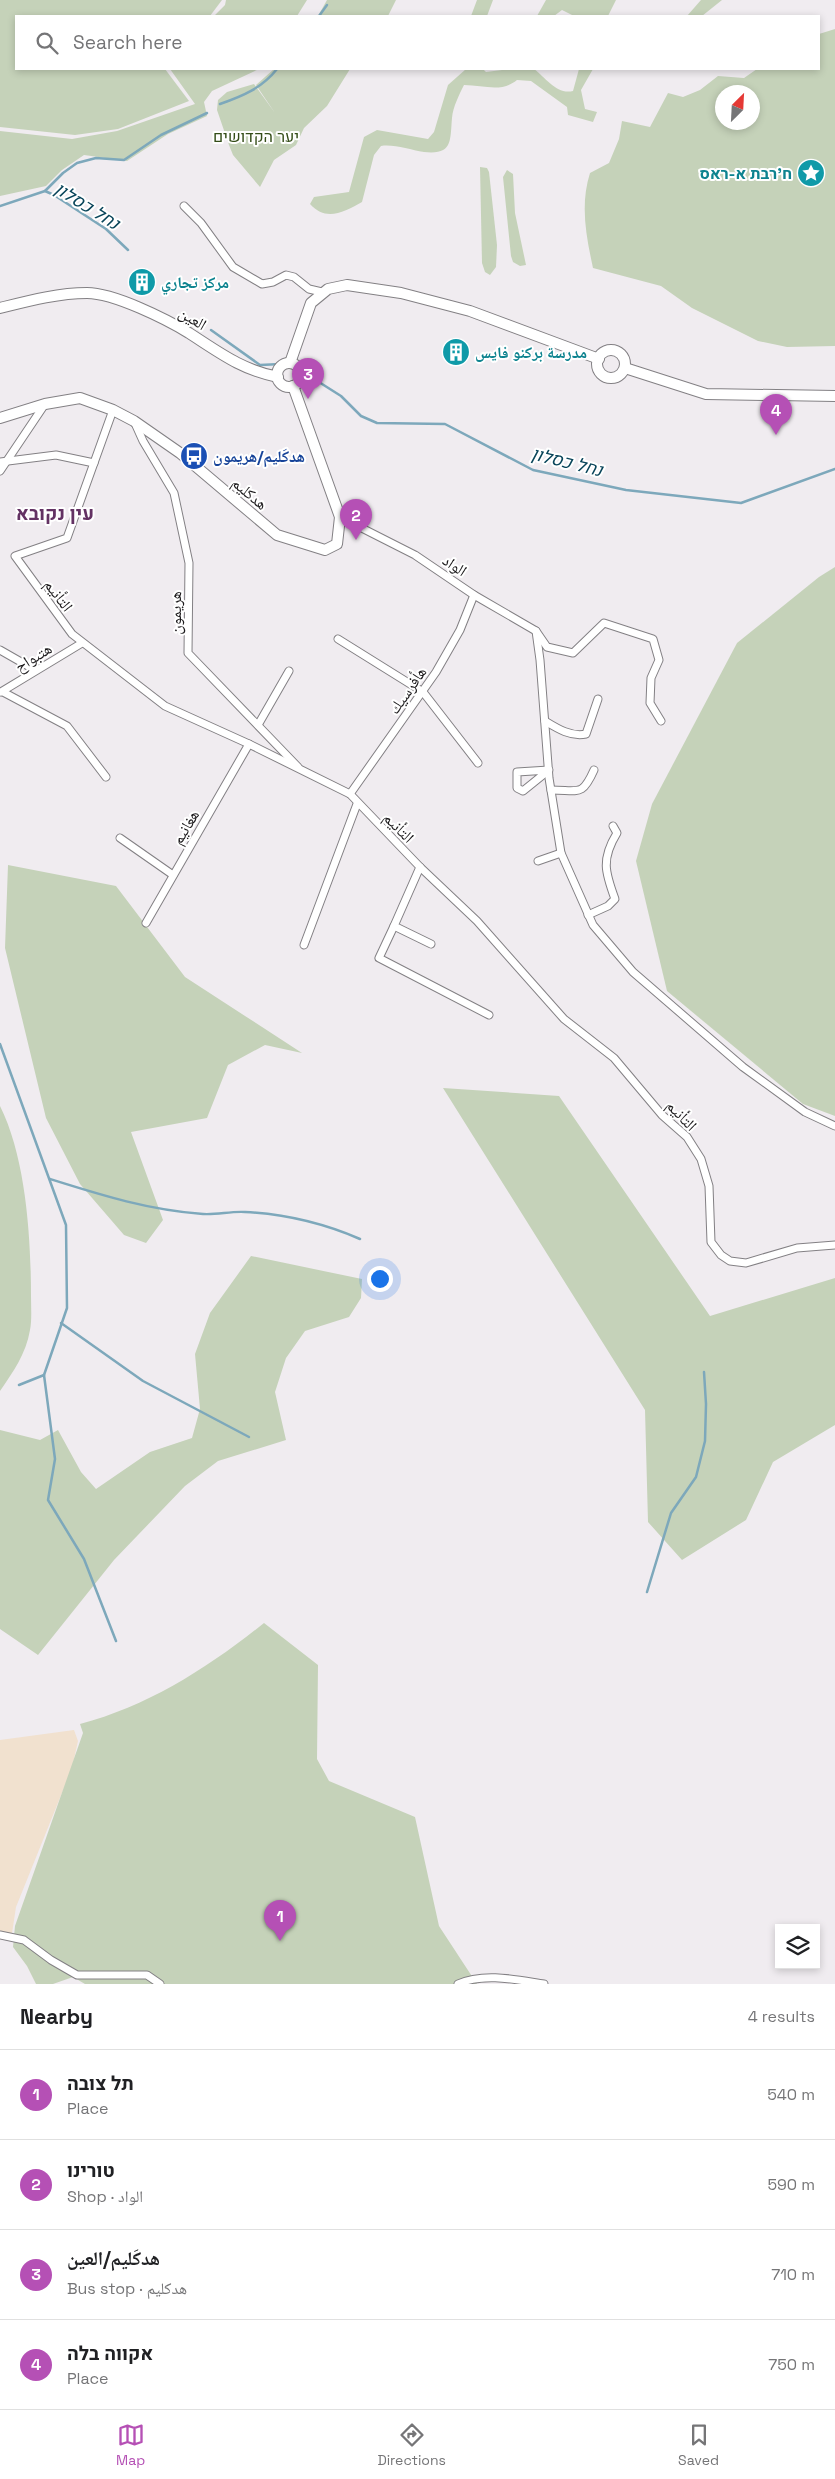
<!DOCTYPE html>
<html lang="en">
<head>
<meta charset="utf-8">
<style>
	:root { --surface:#fff; --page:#f6f6f6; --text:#202124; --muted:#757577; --line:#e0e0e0; --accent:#b550b5 }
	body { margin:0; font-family:"Space Grotesk","Noto Naskh Arabic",Heebo,sans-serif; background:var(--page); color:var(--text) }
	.controls { position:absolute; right:15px; bottom:15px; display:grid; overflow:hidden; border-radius:0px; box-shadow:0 2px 8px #0003 }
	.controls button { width:45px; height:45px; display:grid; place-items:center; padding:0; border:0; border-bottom:1px solid var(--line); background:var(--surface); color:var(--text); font:25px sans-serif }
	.compass { position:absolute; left:715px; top:85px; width:45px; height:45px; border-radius:50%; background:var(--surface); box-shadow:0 2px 8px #0003; rotate:24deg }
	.you { position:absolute; left:379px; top:1278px; width:18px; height:18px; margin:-12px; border:4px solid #fff; border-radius:50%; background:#1a73e8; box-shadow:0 0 0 8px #1a73e833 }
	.badge { display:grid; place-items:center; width:32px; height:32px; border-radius:50%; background:var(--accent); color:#fff; font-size:16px; font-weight:700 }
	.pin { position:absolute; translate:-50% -41px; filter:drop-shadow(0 1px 2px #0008) }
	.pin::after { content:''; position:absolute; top:26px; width:18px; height:15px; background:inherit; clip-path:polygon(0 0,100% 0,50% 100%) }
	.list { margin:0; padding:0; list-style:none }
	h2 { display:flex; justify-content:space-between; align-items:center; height:65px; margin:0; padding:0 20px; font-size:21px }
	h2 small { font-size:16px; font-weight:400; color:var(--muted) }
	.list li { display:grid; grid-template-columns:32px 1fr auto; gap:15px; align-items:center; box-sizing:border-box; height:90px; padding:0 20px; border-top:1px solid var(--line) }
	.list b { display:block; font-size:19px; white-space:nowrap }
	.list p { margin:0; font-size:16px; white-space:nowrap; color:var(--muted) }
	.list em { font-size:16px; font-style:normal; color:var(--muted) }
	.icon { flex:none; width:28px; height:28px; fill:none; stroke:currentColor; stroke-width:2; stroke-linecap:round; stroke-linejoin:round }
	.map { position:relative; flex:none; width:835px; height:1984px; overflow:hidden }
	.search { position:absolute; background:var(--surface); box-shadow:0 2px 8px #0003; left:15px; right:15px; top:15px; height:55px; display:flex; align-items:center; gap:12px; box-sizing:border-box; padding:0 18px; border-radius:0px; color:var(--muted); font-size:19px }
	.sheet { height:425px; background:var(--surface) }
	nav { display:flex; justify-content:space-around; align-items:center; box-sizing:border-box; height:70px; border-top:1px solid var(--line); background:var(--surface); font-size:14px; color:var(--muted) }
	nav a { display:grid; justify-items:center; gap:2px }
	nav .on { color:var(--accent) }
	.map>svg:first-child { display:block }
	.industrial { fill:#f1e1cf }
	.green { fill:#c5d2b9; fill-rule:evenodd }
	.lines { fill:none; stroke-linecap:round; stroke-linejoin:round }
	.stream { stroke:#7da8bb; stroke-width:2.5 }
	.street-casing { stroke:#838084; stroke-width:9 }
	.secondary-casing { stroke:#838084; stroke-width:12 }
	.street { stroke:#fff; stroke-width:7 }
	.secondary { stroke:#fff; stroke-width:10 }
	.labels { text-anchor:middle; stroke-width:4; stroke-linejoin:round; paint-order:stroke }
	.park-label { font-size:16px; fill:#344d18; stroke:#fff }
	.culture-label { font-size:16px; font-weight:bold; fill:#0d838f; stroke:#fff; text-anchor:start }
	.street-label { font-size:16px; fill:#1a181a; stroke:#fff }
	.transit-label { font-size:16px; font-weight:bold; fill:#164399; stroke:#fff; text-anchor:start }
	.water-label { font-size:18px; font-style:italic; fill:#09455a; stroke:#fff }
	.quarter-label { font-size:19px; font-weight:bold; fill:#633263; stroke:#fff }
</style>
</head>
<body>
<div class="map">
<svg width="835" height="1984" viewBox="0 0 835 1984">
	<rect width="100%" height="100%" fill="#f0ecf0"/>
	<!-- industrial -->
	<polygon class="industrial" points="74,1730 78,1741 72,1768 16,1907 11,1940 0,1938 0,1740"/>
	<!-- green -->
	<g class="green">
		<polygon points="0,0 222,0 210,16 16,16 16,69 165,69 189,101 118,129 75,135 0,127"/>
		<polygon points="226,0 307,0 297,16 214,16 225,5"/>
		<polygon points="327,0 396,0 388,16 318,16"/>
		<polygon points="477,0 493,0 487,16 471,16"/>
		<polygon points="546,0 616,0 608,16 574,16 562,10 554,16 537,16"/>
		<polygon points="701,0 722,0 702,16 687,16"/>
		<path d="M835 29V346L787 347 758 341 692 308 661 286 593 268C586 235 580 205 590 173L609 163 619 139 622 121 650 127 668 93 683 97 700 90 718 76 744 78 757 69H819V34ZM722 92H752V122H722Z"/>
		<polygon points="170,69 259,69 212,91 204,102 207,116 168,134 127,161 84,155 62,170 46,186 0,196 0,131 72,139 117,131 195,104"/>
		<polygon points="274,69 350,69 327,106 304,128 296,145 274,160 260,187 233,155 229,145 217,110 218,100 227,92 254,84 275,113 256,85"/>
		<path d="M466 69H483L486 72 510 69H534C546 78 557 95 573 91L579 69H593L581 90 585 109 597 112 593 122 568 115 567 107 531 81 517 80C501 93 484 85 464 85 459 95 453 107 452 118 450 141 453 155 424 152 410 150 394 144 381 146L374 155 362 202C344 212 326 222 310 204L314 197 349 192 364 137 377 130 428 139 434 132 448 85Z"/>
		<polygon points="480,167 487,168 489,172 497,245 496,267 490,275 485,272 482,263"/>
		<polygon points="507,170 513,174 515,213 526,265 520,266 513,262 511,256 503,177"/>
		<polygon points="835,567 835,1116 803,1104 667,991 636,861 652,804 737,643 819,577"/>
		<polygon points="8,865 116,886 185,977 302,1053 265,1045 228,1065 207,1118 131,1132 163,1220 146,1243 124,1235 80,1184 46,1118 5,948"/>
		<polygon points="443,1088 559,1096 710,1316 835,1278 835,1425 773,1462 746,1520 682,1560 648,1522 645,1410"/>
		<path d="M0 1106C26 1158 31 1238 31 1296 31 1307 32 1320 30 1330 26 1354 13 1372 0 1391Z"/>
		<polygon points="251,1256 362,1279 361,1298 349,1317 305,1331 286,1358 275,1392 286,1440 218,1461 185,1486 114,1560 38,1655 0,1629 0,1430 40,1440 58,1430 81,1472 96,1489 150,1452 192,1438 200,1409 195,1354 210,1313"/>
		<path d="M264 1623 318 1665 317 1759 329 1781 415 1817 439 1926 477 1984H85L73 1977 53 1984H36L27 1966 13 1947 15 1926 83 1733 80 1724C149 1706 209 1667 264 1623Z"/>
	</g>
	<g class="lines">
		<!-- stream -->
		<g class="stream">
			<polyline points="319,16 327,5"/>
			<path d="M220 104C243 96 262 88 277 69"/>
			<polyline points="45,191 63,173 77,163 96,158 124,160 161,135 207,113"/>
			<polyline points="0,206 45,191 54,195 106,229 128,250"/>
			<polyline points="211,330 260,365 281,364"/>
			<polyline points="311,377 341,396 361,416 377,423 445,424 533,470 626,490 741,503 835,469"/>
			<polyline points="0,1044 66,1225 67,1308 44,1375 19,1385"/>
			<path d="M50 1179C101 1195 148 1210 203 1214 217 1215 231 1211 245 1212 285 1214 323 1223 360 1239"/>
			<polyline points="61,1323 143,1381 249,1437"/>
			<polyline points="44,1375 55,1459 48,1500 84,1559 116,1641"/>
			<polyline points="647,1592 671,1513 696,1477 705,1441 706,1404 704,1372"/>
		</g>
		<!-- street casing -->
		<g class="street-casing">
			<g id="street">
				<polyline points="184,206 201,223 233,267 262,284 273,282 286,275 294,277 309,289 322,292"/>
				<polyline points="113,410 67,538 15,556 72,634 165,706 249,744 350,794 420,867 477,921 564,1019 614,1058 662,1115 687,1137 701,1159 709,1186 711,1242 721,1255 730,1261 746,1263 797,1248 835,1245"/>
				<polyline points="134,421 143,441 174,493 189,563 188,653 298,767"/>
				<polyline points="0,462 56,455 94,463"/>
				<polyline points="0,471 45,404"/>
				<polyline points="340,517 415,555 474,595 536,631 547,647 573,653 604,623 653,639 659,660 651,678 650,703 661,721"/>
				<polyline points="536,631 540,660 549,778 561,853 593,925 633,972 743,1067 805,1112 835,1126"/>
				<polyline points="338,639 423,692 478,763"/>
				<polyline points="0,650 35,670"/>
				<polyline points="1,692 82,643"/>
				<polyline points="3,692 67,726 106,777"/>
				<path d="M545 721C558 729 571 737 586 734L598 699"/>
				<polyline points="258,725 289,671"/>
				<polygon points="549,770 523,791 517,788 517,772"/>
				<path d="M551 790C579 790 582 797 594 770"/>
				<polyline points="350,794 436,672 460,630 474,595"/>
				<polyline points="120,838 173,875"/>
				<polyline points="538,861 561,853"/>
				<polyline points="420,867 394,926 431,944"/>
				<path d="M588 915 608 906 615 899C605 872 601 859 617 833L613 826"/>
				<polyline points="146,923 249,744"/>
				<polyline points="394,926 379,958 489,1015"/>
				<polyline points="304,945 357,804"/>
				<polyline points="0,1935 24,1940 51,1960 77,1975 147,1975 160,1984"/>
				<path d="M458 1984C484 1972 518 1980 544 1984"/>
			</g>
		</g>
		<!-- secondary casing -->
		<g class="secondary-casing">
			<g id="secondary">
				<path d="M0 308C28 301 58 293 87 293 114 293 166 319 189 333 220 353 242 370 278 377"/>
				<circle cx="611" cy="364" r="14"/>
				<polyline points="290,363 311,303 328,289 347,285 401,293 470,311 599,359"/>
				<circle cx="289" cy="375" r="12"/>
				<polyline points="625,368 706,394 835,396"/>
				<polyline points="0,418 45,404 80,398 113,410 134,421 180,453 277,535 325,550 337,544 340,517 293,386"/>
			</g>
		</g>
		<!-- street -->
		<use href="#street" class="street"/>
		<!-- secondary -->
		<use href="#secondary" class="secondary"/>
	</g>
	<!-- icons -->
	<defs>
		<g id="sight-disc" transform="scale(1.4375)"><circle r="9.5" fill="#0f9aa8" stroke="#fff"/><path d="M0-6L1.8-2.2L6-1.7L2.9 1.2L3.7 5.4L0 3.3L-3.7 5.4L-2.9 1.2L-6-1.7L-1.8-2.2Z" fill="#fff"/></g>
		<g id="building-disc" transform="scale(1.4375)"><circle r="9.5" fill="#0f9aa8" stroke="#fff"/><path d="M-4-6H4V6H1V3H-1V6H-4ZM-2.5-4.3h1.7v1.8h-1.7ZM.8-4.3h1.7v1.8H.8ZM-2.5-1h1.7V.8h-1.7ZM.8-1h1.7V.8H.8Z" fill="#fff"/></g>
		<g id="bus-disc" transform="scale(1.4375)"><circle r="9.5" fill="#1a4fb4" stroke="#fff"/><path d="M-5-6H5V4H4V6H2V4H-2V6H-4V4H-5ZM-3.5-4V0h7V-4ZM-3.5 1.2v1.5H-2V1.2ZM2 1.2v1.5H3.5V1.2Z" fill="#fff"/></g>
	</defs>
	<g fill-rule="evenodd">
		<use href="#sight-disc" x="811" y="173"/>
		<use href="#building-disc" x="142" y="282"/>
		<use href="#building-disc" x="456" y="352"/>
		<use href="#bus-disc" x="194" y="456"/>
	</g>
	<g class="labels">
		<!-- park labels -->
		<g class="park-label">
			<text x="256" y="142">יער הקדושים</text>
		</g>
		<!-- culture labels -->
		<g class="culture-label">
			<text x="792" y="179" text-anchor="end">ח'רבת א-ראס</text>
			<text x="161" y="288">مركز تجاري</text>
			<text x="475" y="358">مدرسة بركنو فايس</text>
		</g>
		<!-- street labels -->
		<g class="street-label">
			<text transform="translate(193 318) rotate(31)" y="6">العين</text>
			<text transform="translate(250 493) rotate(40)" y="6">هدكليم</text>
			<text transform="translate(455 565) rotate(34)" y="6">الواد</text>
			<text transform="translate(59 595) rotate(53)" y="6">التأنيم</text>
			<text transform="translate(175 613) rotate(-90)" y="6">هريمون</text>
			<text transform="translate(33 657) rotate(-32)" y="6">هتبواح</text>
			<text transform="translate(407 690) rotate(-55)" y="6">هأفرسيك</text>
			<text transform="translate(185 827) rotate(-59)" y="6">هغانيم</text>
			<text transform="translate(399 827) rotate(45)" y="6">التأنيم</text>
			<text transform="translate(682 1115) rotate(46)" y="6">التأنيم</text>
		</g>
		<!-- transit labels -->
		<g class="transit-label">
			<text x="213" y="462">هدكَليم/هريمون</text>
		</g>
		<!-- water labels -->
		<g class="water-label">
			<text transform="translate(87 206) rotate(32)" y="6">נחל כסלון</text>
			<text transform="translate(567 462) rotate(14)" y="6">נחל כסלון</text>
		</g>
		<!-- quarter labels -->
		<g class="quarter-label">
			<text x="55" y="520">עין נקובא</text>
		</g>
	</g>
</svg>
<div class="controls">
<button><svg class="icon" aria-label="layers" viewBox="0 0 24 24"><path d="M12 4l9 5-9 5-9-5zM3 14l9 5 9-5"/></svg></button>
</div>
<svg class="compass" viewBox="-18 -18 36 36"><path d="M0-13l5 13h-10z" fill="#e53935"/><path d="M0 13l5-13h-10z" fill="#757577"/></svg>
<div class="you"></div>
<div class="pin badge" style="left:280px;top:1941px">1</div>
<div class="pin badge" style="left:356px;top:540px">2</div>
<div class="pin badge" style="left:308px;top:399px">3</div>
<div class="pin badge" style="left:776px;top:435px">4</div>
<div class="search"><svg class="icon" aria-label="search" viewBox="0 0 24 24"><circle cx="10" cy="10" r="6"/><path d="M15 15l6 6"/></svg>Search here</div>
</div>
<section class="sheet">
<h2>Nearby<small>4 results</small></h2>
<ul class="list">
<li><span class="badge">1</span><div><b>תל צובה</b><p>Place</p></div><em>540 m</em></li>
<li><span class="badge">2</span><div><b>טורינו</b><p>Shop · الواد</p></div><em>590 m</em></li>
<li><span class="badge">3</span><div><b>هدكَليم/العين</b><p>Bus stop · هدكليم</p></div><em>710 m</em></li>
<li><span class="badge">4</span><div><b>אקווה בלה</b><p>Place</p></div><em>750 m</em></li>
</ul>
</section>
<nav>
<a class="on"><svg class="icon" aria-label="map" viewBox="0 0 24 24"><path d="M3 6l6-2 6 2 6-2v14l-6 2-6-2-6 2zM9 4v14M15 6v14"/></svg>Map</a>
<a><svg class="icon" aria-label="directions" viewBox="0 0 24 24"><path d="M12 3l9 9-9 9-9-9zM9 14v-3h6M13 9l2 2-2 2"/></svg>Directions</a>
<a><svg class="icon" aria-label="saved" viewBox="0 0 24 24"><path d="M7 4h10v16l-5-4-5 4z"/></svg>Saved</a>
</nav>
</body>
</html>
